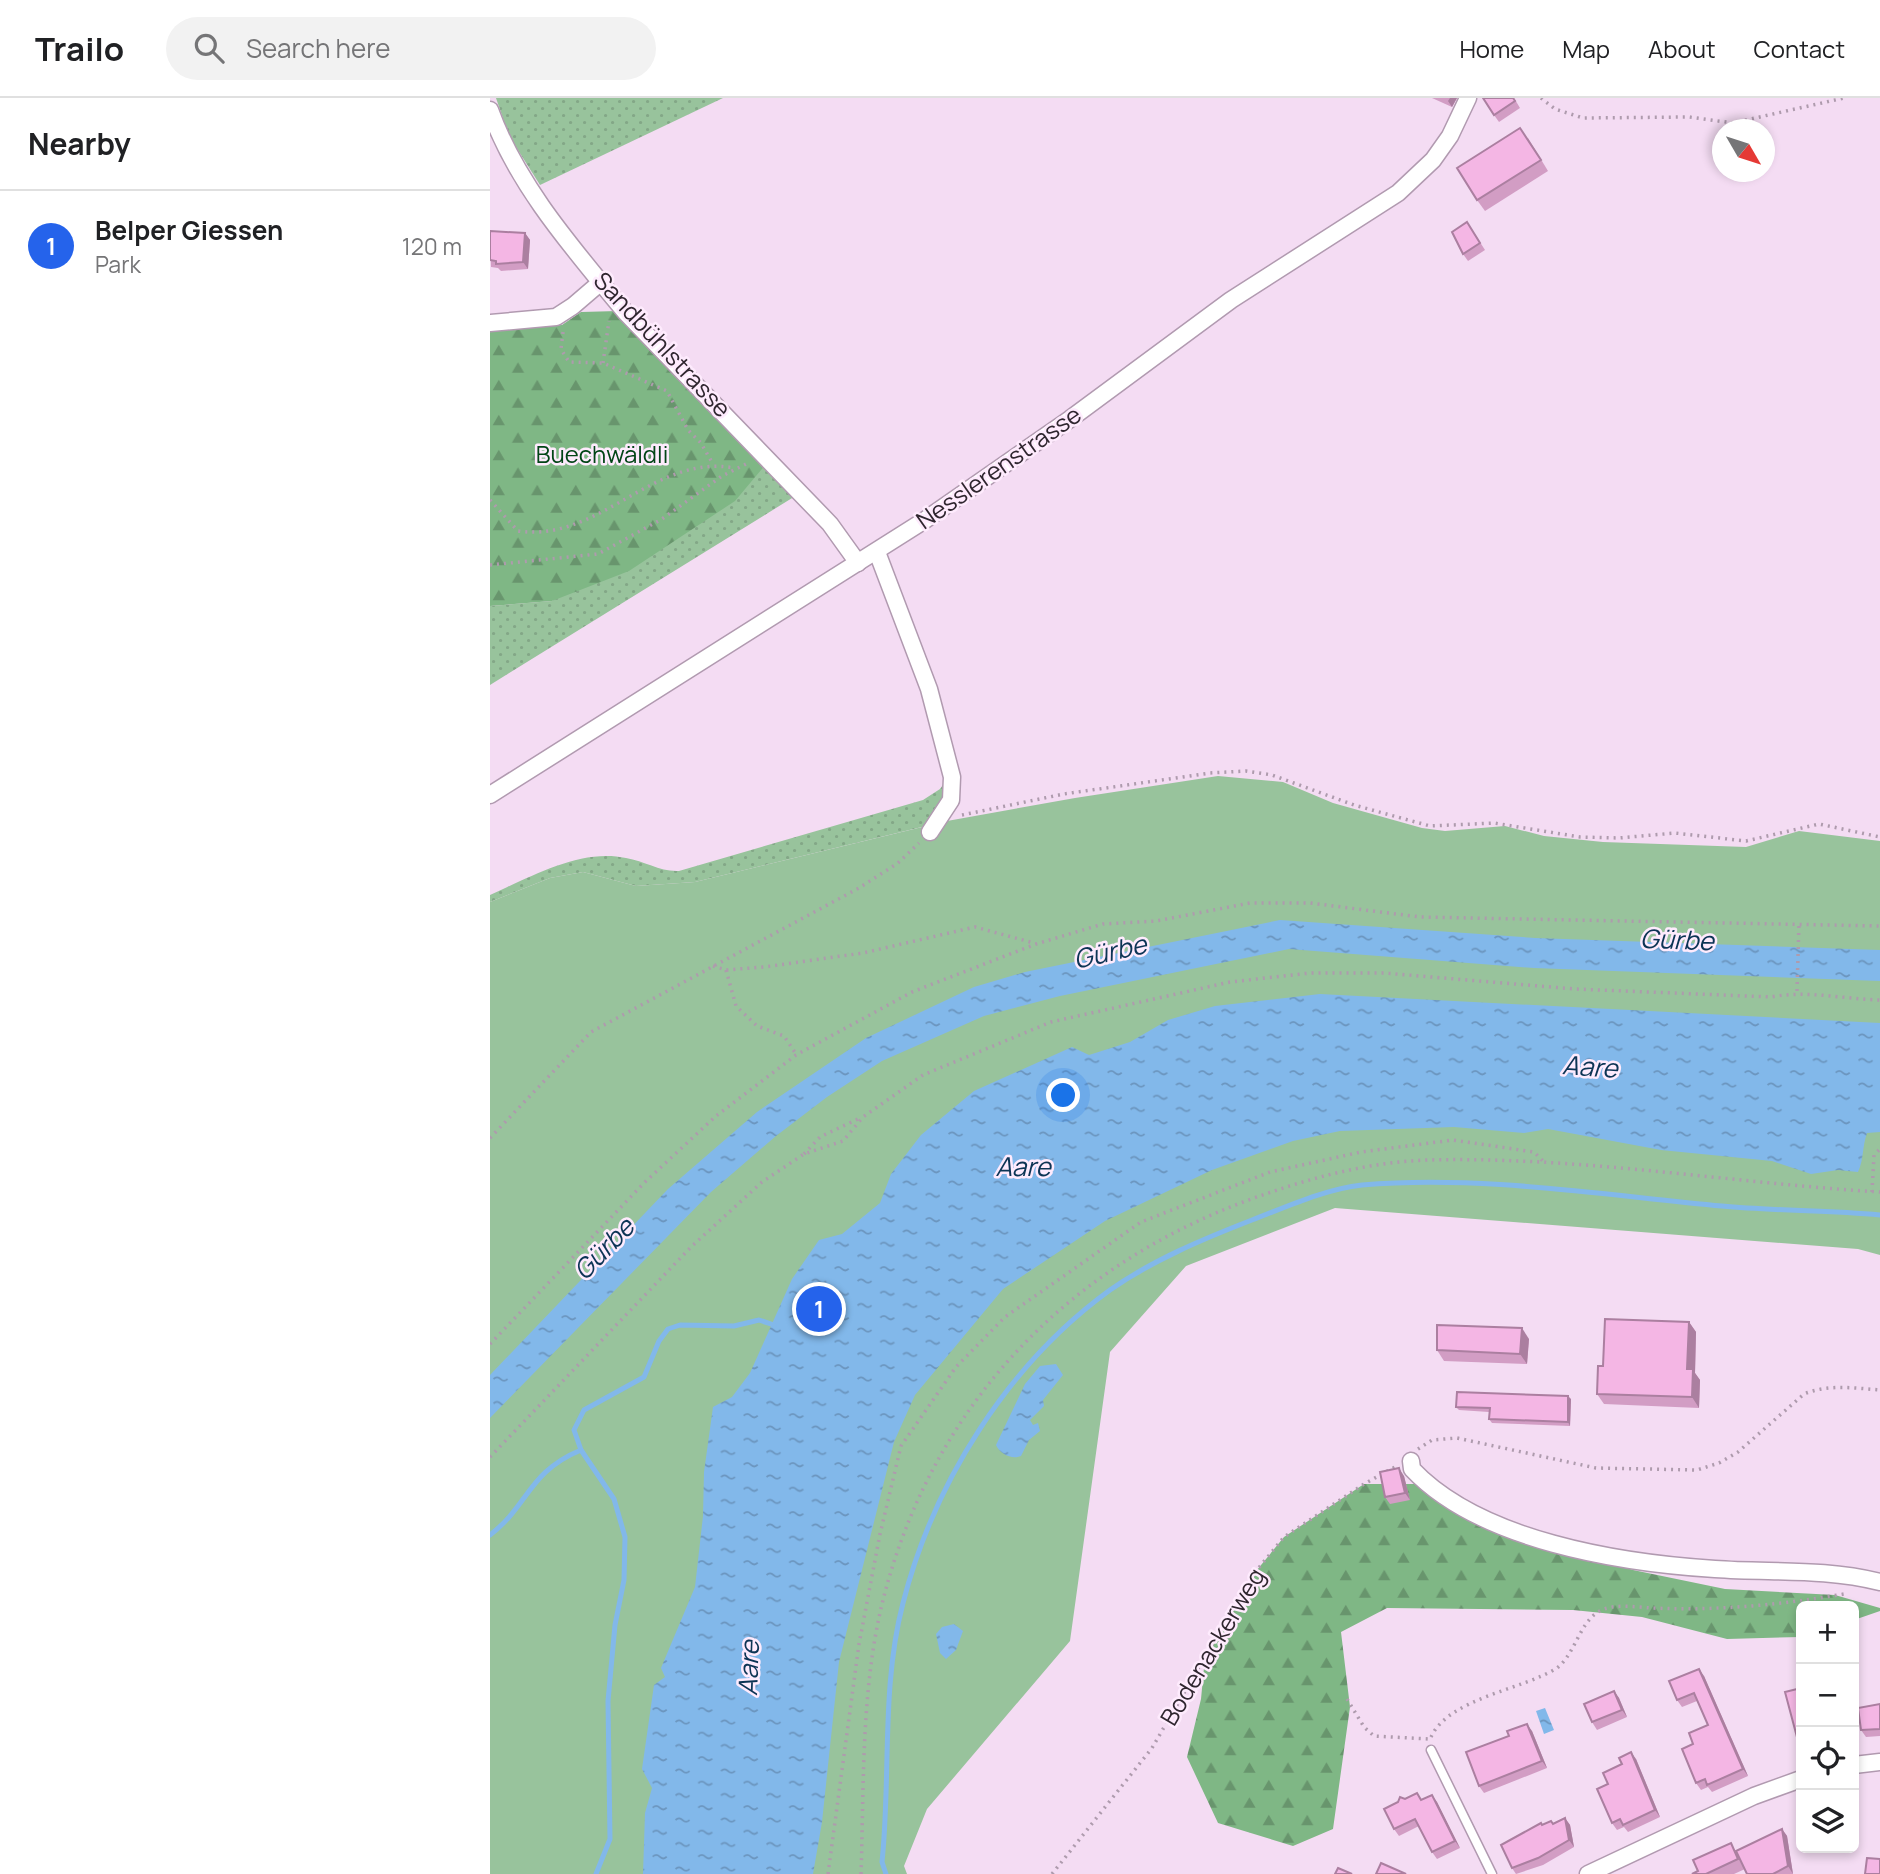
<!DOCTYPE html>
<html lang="en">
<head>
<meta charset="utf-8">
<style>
	:root { --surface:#fff; --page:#f2f2f2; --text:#202124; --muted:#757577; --line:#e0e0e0; --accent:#2563eb }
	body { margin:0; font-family:Manrope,sans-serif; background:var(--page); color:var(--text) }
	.controls { position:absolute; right:21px; bottom:21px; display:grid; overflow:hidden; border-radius:10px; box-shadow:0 4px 10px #0003 }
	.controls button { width:63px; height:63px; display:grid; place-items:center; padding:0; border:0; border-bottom:2px solid var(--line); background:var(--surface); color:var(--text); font:35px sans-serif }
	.compass { position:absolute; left:1222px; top:21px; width:63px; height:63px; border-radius:50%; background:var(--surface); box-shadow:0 4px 10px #0003; rotate:129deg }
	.you { position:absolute; left:574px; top:998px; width:24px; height:24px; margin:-18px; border:5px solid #fff; border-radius:50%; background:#1a73e8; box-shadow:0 0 0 10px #1a73e833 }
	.badge { display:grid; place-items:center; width:46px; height:46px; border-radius:50%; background:var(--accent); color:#fff; font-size:23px; font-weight:700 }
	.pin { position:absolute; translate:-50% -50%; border:4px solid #fff; box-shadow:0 2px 7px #0006 }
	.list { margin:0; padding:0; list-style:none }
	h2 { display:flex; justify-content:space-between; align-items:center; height:91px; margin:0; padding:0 28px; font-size:30px }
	h2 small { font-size:23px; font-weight:400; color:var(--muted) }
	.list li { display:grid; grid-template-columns:46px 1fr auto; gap:21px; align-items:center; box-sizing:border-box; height:112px; padding:0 28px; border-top:2px solid var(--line) }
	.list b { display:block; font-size:26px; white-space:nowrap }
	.list p { margin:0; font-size:23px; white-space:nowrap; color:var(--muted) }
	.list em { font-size:23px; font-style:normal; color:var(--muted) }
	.icon { flex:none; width:38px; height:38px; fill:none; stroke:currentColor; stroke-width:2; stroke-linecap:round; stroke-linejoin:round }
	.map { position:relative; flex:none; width:1390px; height:1776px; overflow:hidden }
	header { display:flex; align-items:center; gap:42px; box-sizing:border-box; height:98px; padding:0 35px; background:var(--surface); border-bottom:2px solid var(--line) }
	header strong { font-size:33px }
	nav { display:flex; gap:38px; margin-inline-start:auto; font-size:24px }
	.search { width:490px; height:63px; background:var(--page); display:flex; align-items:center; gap:18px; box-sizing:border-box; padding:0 24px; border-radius:38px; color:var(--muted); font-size:26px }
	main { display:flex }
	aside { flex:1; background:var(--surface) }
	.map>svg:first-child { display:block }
	.grass { fill:url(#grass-dots) }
	.forest { fill:url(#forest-firs) }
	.park { fill:#98c39c }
	.water { fill:url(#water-ripples) }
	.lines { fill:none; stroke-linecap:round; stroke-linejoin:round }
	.stream { stroke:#82b8ea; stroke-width:5 }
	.lane-casing { stroke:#b19ab0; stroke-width:11 }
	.street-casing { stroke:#b19ab0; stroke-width:19 }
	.path { stroke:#ae9bad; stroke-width:3.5; stroke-dasharray:2 5; stroke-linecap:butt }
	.lane { stroke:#fff; stroke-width:8 }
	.street { stroke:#fff; stroke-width:16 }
	.wall { fill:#d29dc4 }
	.shaded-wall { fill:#ab7fa0 }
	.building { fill:#f4b6e4; stroke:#ab7fa0; stroke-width:2 }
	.labels { text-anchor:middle; stroke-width:5; stroke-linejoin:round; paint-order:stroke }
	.street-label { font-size:24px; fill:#2f262f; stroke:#feebfd }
	.park-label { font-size:24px; fill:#024516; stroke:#feebfd }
	.water-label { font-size:26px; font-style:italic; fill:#0c3455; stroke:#feebfd }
</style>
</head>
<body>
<header>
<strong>Trailo</strong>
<div class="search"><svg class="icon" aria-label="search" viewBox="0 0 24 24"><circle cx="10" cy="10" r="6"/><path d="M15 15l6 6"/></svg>Search here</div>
<nav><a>Home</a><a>Map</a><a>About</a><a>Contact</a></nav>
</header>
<main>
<aside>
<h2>Nearby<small></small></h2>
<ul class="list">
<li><span class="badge">1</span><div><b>Belper Giessen</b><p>Park</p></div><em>120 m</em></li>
</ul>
</aside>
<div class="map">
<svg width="1390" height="1776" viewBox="0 0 1390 1776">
	<defs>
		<pattern id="grass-dots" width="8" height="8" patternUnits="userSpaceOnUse" patternTransform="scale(1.75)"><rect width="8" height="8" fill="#98c39c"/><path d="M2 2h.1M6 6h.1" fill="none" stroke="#83a787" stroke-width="1.8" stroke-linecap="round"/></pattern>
		<pattern id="forest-firs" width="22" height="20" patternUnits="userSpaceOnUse" patternTransform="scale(1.75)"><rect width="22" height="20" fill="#7fb785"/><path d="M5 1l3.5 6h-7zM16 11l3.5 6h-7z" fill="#68956d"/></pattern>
		<pattern id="water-ripples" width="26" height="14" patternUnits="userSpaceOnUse" patternTransform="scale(1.75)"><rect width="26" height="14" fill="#82b8ea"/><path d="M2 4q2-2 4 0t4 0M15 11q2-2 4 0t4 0" fill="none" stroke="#6b95be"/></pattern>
	</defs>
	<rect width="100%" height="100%" fill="#f4dcf3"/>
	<!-- grass -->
	<g class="grass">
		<polygon points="6,0 233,0 50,87 19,38"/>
		<polygon points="277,365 307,397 0,587 0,508 62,503"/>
		<path d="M458 680V692L440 727 205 784 146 788 93 774 60 780 0 804V797C41 779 90 750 136 760 155 763 170 774 189 773L433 702 450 691Z"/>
	</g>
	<!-- forest -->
	<g class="forest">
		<polygon points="128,213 277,365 245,403 139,473 62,503 0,508 0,230 72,227 91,214"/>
		<polygon points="874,1386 938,1386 1013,1428 1143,1472 1235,1491 1345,1497 1390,1510 1390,1513 1364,1522 1364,1508 1311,1508 1311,1539 1237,1541 1152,1519 1083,1512 897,1510 851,1534 860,1609 843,1731 803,1748 728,1725 697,1659 711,1601 715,1559 762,1478 794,1439"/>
	</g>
	<!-- park -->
	<polygon class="park" points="728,678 793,684 843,705 932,730 955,733 1015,728 1054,738 1113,744 1256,749 1309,733 1390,743 1390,1157 1368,1151 845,1110 696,1168 620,1254 580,1543 437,1711 414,1768 417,1776 0,1776 0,804 60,780 93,774 146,788 205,784 457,723 585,700"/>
	<!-- water -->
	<g class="water">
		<polygon points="790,822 1045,840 1390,852 1390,883 1044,870 799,851 570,898 494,918 392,963 337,999 286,1038 221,1094 0,1320 0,1277 178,1091 267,1014 376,940 484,889 535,874"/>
		<path d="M830 896 1390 925V1034L1377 1035C1372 1049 1374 1061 1368 1074L1348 1072 1321 1076 1282 1063 1171 1052 1058 1031 1034 1035 964 1029 850 1033 803 1043 722 1072 615 1123 513 1191 425 1297 404 1344 349 1564 332 1724 323 1776H153L155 1715 162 1690 152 1671 164 1587 175 1579 171 1570 205 1489 213 1418 214 1374 223 1309 242 1299 260 1275 302 1181 329 1142 352 1136 390 1105 401 1076 431 1037 484 993 582 949 599 957 640 944 678 922 725 908Z"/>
		<path d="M566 1266 573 1277 553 1302 554 1308 540 1322 543 1327 548 1325 550 1333 539 1342 531 1358C522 1362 510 1356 506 1347L535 1286 550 1268Z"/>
		<polygon points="464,1526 473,1533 466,1552 456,1561 450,1555 446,1536 452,1529"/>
		<polygon points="1055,1610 1064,1632 1054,1636 1046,1613"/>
	</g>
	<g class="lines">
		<!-- stream -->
		<g class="stream">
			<path d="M0 1437C39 1407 38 1374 91 1352"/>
			<polyline points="106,1776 120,1741 118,1603 125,1527 134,1482 135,1439 124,1401 91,1352 84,1332 94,1312 154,1279 169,1243 178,1231 190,1227 244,1228 269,1222 284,1227"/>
			<path d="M396 1776 392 1764C401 1678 391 1589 413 1505 444 1384 518 1266 620 1192 663 1162 713 1141 762 1122 796 1109 835 1091 872 1087 992 1077 1112 1097 1232 1108 1284 1113 1337 1112 1390 1117"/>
		</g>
		<!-- lane casing -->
		<g class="lane-casing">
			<polyline id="lane" points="941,1652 1002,1776"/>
		</g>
		<!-- street casing -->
		<g class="street-casing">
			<g id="street">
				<path d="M0 12C27 88 86 154 136 215L340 426 368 465"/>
				<polyline points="0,225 66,219 83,208 111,184"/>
				<polyline points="387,454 439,591 462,679 461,702 440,734"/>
				<polyline points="0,697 435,422 580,321 741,202 908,95 943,62 960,38 978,0"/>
				<path d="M921 1363 922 1371C990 1443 1130 1465 1225 1471 1281 1475 1335 1470 1390 1484"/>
				<polyline points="1364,1667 1390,1664"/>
				<polyline points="1098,1776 1264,1698 1311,1681"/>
			</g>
		</g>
		<!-- path -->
		<g class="path">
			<polyline points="1051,0 1065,11 1093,20 1199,19 1243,25 1354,0"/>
			<polyline points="73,234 71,251 79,264 113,265 177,293 198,332 211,345 223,366"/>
			<polyline points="113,265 119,223"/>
			<path d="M0 402 28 433C109 445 164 355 244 370"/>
			<polyline points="0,467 108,456 172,421 232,378 258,365"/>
			<polyline points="472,717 574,696 720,675 756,673 782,677 864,707 940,728 1004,725 1090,739 1129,740 1185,735 1256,743 1329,726 1390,739"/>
			<polyline points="223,868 236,872 274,869 373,855 485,829 544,845"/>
			<polyline points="236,872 246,908 267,928 294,938 306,956"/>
			<polyline points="1307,893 1309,825"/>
			<polyline points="0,1040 101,934 369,790 408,765 429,745"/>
			<polyline points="314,1056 330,1039 370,1020"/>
			<polyline points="1382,1094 1384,1057 1390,1051"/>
			<polyline points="0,1246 154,1085 226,1018 306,957 422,894 546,846 613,826 666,823 760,805 820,805 930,819 1390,828"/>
			<path d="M928 1351 942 1342 967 1340 1106 1370 1207 1372 1229 1365 1248 1354 1314 1296C1338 1286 1364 1290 1390 1292"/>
			<path d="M0 1359 201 1149 272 1084 314 1056 353 1043 373 1019 433 977 561 924 740 884 820 875H894L1085 891 1281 899C1317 892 1353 901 1390 902"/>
			<polyline points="857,1601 874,1629 884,1638 939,1641"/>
			<path d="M941 1639C959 1600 1032 1592 1067 1570 1085 1556 1089 1526 1108 1514 1122 1505 1145 1509 1161 1510 1227 1513 1289 1507 1354 1496"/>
			<polyline points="338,1776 369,1546 390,1436 411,1348 466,1269 515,1219 651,1124 780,1074 871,1054 963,1042 1044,1054 1055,1065"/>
			<path d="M371 1776C374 1686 371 1590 393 1502 442 1308 577 1167 764 1100 820 1080 878 1064 938 1062 1089 1058 1240 1085 1390 1094"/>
			<polyline points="562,1776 662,1650 762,1478 794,1439 874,1386 905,1369"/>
		</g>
		<!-- lane -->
		<use href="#lane" class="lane"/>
		<!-- street -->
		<use href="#street" class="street"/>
	</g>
	<!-- wall -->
	<g class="wall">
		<polygon points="942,0 967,0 962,9"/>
		<polygon points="1024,0 1030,10 1009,24 1004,17"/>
		<polygon points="1038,40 1058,73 995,113 987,102"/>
		<polygon points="977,124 995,152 978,163 973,156"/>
		<polygon points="0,133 35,135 40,142 38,171 11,173 8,170 1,169"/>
		<polygon points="1199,1224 1206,1234 1205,1275 1210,1282 1209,1310 1114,1306 1107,1296 1113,1268"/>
		<polygon points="1039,1241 1037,1266 954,1263 947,1252"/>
		<polygon points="1081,1301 1080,1328 1002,1325 999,1321 999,1314 969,1312 966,1309"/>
		<polygon points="914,1378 920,1402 900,1406 895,1399"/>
		<polygon points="1214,1578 1258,1678 1222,1694 1218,1689 1211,1692 1206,1685 1203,1646 1218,1627 1207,1603 1192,1609 1187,1602"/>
		<polygon points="1124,1593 1129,1600 1137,1619 1107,1632 1102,1624"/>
		<polygon points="1390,1606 1390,1638 1376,1639 1371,1632"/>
		<polygon points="1042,1633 1057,1670 994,1695 989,1688"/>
		<polygon points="1146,1661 1170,1719 1138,1734 1134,1729 1127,1732 1122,1725 1118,1686"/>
		<polygon points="927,1695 932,1702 947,1704 970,1750 947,1761 942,1754 929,1728 909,1738 904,1731 915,1701"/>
		<polygon points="1075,1720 1080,1727 1084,1749 1053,1767 1026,1776 1022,1770 1052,1727 1063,1725"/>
		<polygon points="1292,1731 1297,1738 1303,1776 1257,1776 1255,1771 1244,1776 1202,1776"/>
	</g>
	<!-- shaded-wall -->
	<g class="shaded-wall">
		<polygon points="960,0 967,0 962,9 958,3"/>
		<polygon points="35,135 40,142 38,171 33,164"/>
		<polygon points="1199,1224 1206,1234 1205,1275 1210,1282 1209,1310 1202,1299 1197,1271"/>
		<polygon points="1032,1230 1039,1241 1037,1266 1030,1256"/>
		<polygon points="1078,1298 1081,1301 1080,1328 1078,1324"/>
		<polygon points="909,1370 914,1378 920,1402 915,1395"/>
		<polygon points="1209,1571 1214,1578 1258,1678 1253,1671"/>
		<polygon points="1124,1593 1129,1600 1137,1619 1132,1612"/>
		<polygon points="1037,1626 1042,1633 1057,1670 1052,1663"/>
		<polygon points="1141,1654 1146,1661 1170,1719 1165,1712"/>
		<polygon points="942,1697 947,1704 970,1750 965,1743"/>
		<polygon points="1075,1720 1080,1727 1084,1749 1079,1742"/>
		<polygon points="1292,1731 1297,1738 1303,1776 1298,1768"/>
	</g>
	<!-- building -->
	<g class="building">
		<polygon points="993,0 1023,0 1025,3 1004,17"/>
		<polygon points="1030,30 1051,62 987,102 967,70"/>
		<polygon points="977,124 990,145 973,156 962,134"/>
		<polygon points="0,133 35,135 33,164 6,166 6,163 0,162"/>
		<polygon points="1115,1221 1199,1224 1197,1271 1203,1271 1202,1299 1107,1296 1108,1268 1113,1268"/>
		<polygon points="947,1227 1032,1230 1030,1256 947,1252"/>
		<polygon points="967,1294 1078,1298 1078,1324 999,1321 1000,1310 966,1309"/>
		<polygon points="909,1370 915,1395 895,1399 890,1374"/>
		<polygon points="1209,1571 1253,1671 1217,1687 1215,1681 1206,1685 1192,1651 1203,1646 1199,1635 1218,1627 1204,1595 1187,1602 1179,1583"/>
		<polygon points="1311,1590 1311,1642 1308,1643 1295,1594"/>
		<polygon points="1124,1593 1132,1612 1102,1624 1094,1606"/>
		<polygon points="1390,1606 1390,1631 1371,1632 1368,1610"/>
		<polygon points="1037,1626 1052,1663 989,1688 976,1654 1019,1638 1017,1633"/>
		<polygon points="1141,1654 1165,1712 1133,1727 1130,1721 1122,1725 1107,1691 1118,1686 1113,1675 1132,1666 1129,1660"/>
		<polygon points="927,1695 931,1702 942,1697 965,1743 942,1754 925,1721 904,1731 894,1711 908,1704 910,1699 915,1701"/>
		<polygon points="1075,1720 1079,1742 1048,1760 1022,1770 1011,1747 1051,1725 1052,1727 1061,1723 1063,1726"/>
		<polygon points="1292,1731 1298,1768 1283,1776 1257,1776 1246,1753"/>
		<polygon points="1241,1745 1248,1761 1216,1776 1202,1776 1208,1773 1203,1762"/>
		<polygon points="1377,1760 1390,1761 1390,1776 1375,1776"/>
		<polygon points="891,1765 916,1776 886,1776"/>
		<polygon points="848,1770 862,1776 845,1776"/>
	</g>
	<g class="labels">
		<!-- street labels -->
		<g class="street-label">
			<text transform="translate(172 247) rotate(47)" y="8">Sandbühlstrasse</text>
			<text transform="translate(509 370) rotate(-35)" y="8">Nesslerenstrasse</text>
			<text transform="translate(723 1549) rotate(-59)" y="8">Bodenackerweg</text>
		</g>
		<!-- park labels -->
		<g class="park-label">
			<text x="112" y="365">Buechwäldli</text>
		</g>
		<!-- water labels -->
		<g class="water-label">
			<text transform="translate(1187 842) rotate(2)" y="9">Gürbe</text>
			<text transform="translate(620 854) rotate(-13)" y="9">Gürbe</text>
			<text transform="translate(1100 969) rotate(4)" y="9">Aare</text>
			<text x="533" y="1078">Aare</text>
			<text transform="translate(114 1151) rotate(-46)" y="9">Gürbe</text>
			<text transform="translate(259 1570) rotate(-88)" y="9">Aare</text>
		</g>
	</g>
</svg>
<div class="controls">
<button>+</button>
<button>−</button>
<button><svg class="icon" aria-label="locate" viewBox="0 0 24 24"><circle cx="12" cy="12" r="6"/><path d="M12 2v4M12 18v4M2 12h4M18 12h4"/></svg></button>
<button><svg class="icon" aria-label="layers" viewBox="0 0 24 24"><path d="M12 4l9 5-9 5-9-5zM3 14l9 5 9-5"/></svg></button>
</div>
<svg class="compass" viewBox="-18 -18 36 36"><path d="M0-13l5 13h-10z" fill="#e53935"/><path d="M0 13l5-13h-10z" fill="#757577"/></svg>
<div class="you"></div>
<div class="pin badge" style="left:329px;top:1211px">1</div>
</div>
</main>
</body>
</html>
